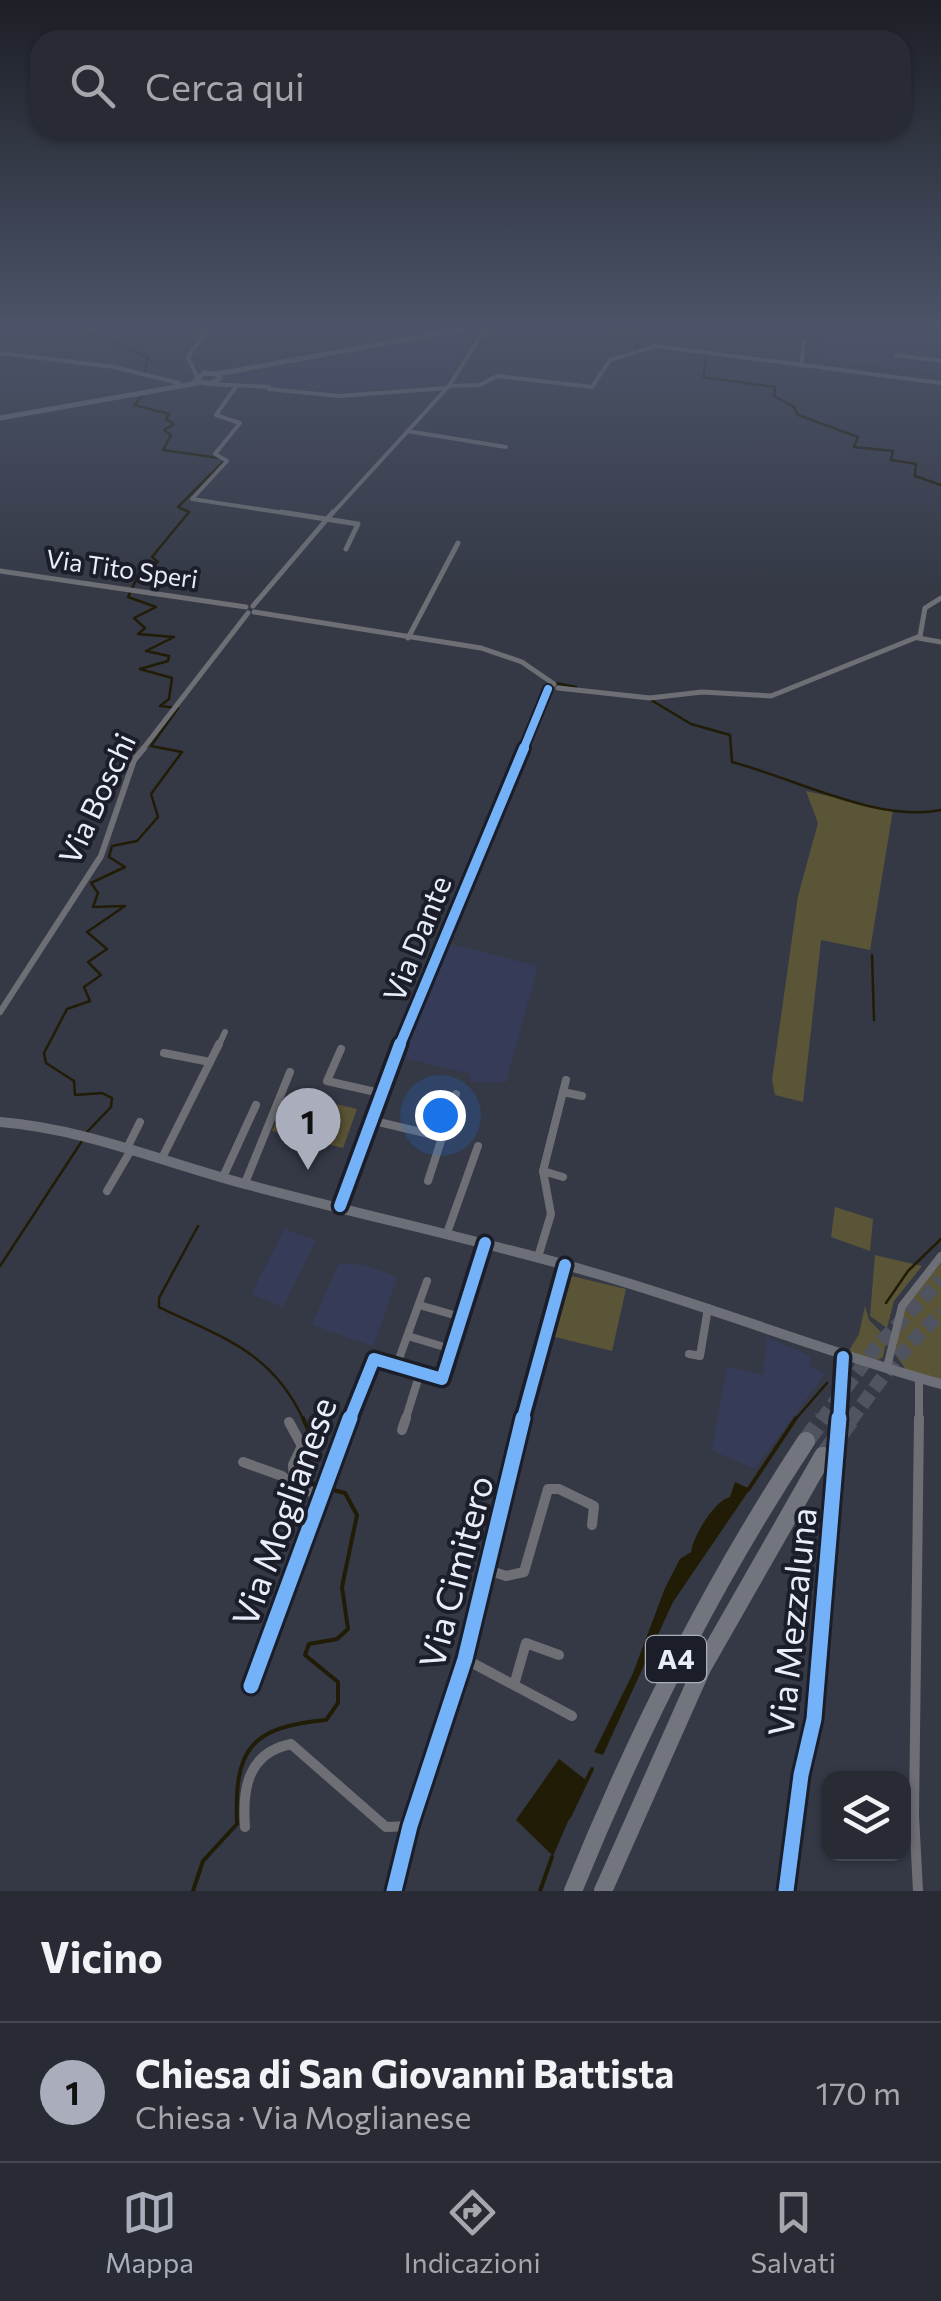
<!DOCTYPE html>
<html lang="it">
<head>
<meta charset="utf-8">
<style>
	:root { --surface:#282b34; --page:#30333c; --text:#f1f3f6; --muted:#a5a7ac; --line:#44474f; --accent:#a9adbc }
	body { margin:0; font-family:Commissioner,sans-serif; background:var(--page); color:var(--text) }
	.controls { position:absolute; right:30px; bottom:30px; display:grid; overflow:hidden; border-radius:20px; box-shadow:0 2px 8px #0004 }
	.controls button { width:90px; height:90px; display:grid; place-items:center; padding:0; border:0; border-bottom:2px solid var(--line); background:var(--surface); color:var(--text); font:50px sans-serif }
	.you { position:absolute; left:440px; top:1115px; width:35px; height:35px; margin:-25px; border:8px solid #fff; border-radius:50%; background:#1a73e8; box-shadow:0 0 0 15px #1a73e833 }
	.badge { display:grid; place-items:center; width:65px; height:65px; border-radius:50%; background:var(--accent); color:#111; font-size:32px; font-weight:700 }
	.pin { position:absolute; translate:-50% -82px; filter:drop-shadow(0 2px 5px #0008) }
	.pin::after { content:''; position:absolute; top:52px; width:35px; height:30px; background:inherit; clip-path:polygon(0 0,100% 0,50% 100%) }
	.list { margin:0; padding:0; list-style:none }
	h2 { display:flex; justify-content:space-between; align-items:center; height:130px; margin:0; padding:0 40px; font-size:42px }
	h2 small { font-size:32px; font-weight:400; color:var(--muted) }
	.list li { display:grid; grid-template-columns:65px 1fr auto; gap:30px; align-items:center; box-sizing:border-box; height:140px; padding:0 40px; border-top:2px solid var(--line) }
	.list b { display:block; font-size:38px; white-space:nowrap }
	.list p { margin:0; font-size:32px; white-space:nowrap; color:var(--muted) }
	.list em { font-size:32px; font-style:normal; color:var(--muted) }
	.icon { flex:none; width:55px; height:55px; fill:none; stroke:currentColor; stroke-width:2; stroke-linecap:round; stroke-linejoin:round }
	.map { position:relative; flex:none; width:941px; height:1891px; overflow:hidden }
	.search { position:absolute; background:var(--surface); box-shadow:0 2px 8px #0004; left:30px; right:30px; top:30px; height:110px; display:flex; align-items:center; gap:25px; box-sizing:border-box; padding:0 35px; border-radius:30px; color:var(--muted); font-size:38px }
	.sheet { height:270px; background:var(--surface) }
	nav { display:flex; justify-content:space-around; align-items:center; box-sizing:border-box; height:140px; border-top:2px solid var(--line); background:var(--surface); font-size:28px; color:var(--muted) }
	nav a { display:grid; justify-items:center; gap:5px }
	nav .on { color:var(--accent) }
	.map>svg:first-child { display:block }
	.built { fill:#363c57 }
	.green { fill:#5b5537 }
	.water { fill:#211c06 }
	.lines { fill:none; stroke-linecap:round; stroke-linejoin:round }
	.stream-far1 { stroke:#211c06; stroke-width:2.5 }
	.stream { stroke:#211c06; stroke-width:4 }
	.highway-tunnel-far1 { stroke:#505461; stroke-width:14; stroke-dasharray:14 6; stroke-linecap:butt }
	.highway-tunnel { stroke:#505461; stroke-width:18; stroke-dasharray:18 9; stroke-linecap:butt }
	.minor-far4 { stroke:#6d6f74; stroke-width:4 }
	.minor-far3 { stroke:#6d6f74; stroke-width:5 }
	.minor-far2 { stroke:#6d6f74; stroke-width:6 }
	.minor-far1 { stroke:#6d6f74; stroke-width:8 }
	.minor { stroke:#6d6f74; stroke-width:10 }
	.major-far1 { stroke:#6c6f78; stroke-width:5 }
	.major { stroke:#6c6f78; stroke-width:10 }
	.highway { stroke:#73757e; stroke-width:18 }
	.cycleway-far3-casing { stroke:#1b1d28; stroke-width:12 }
	.cycleway-far2-casing { stroke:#1b1d28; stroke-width:16 }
	.cycleway-far1-casing { stroke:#1b1d28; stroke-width:19 }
	.cycleway-casing { stroke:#1b1d28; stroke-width:21 }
	.cycleway-far3 { stroke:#73b2f8; stroke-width:8 }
	.cycleway-far2 { stroke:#73b2f8; stroke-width:10 }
	.cycleway-far1 { stroke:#73b2f8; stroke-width:12 }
	.cycleway { stroke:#73b2f8; stroke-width:15 }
	.labels { text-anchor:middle; stroke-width:8; stroke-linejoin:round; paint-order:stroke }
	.far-street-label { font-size:25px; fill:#e8ecfb; stroke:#1b1d28 }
	.shield { fill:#1b1d28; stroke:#aaaebc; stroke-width:2.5 }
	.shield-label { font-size:28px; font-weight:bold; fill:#e8ecfb }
	.street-label { font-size:30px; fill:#e8ecfb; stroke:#1b1d28 }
	.near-street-label { font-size:35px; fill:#e8ecfb; stroke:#1b1d28 }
</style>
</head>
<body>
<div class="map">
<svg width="941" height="1891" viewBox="0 0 941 1891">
	<rect width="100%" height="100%" fill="#353946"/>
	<!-- built -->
	<g class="built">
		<polygon points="823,327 941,327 941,372 818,359"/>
		<polygon points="478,330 444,383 334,393 231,380 235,376"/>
		<polygon points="447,943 538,966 506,1082 470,1082 471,1074 400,1057"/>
		<polygon points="285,1229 316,1240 283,1307 251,1294"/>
		<polygon points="339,1263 364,1265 398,1277 373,1346 312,1325"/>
		<polygon points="767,1337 810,1356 809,1366 825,1374 754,1469 712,1450 727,1367 763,1375"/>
	</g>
	<!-- green -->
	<g class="green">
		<polygon points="806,791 893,810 870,950 821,940 803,1102 775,1095 772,1080 798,896 818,823"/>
		<polygon points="289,1093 357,1109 343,1148 272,1131"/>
		<polygon points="835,1207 873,1219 870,1251 831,1237"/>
		<polygon points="875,1255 922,1266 894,1301 887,1328 870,1316"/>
		<polygon points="941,1263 941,1379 906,1370 895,1354 902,1310"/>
		<polygon points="567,1275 626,1289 612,1351 551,1336"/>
		<polygon points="865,1306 869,1320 887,1338 883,1357 878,1360 847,1354 859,1334"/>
	</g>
	<!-- water -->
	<g class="water">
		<path d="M735 1482 750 1489 673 1602 603 1755 594 1752 633 1673 665 1588 680 1559 691 1552C693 1536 715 1500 730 1497Z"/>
		<polygon points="559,1759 586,1780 553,1856 516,1820"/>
	</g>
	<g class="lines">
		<!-- stream-far1 -->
		<g class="stream-far1">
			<polyline points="93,327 87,332 148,357 144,374"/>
			<polyline points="599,327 640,332 635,352"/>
			<polyline points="707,355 703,377 775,387 774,396 794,407 798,415 858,437 854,447 893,451 891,460 916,464 915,476 941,485"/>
			<polyline points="145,393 134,405 169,414 166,419 174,424 164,430 171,435 163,450 219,458"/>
			<polyline points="555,683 576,687"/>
			<path d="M651 700 691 724 730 735 732 762C794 778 878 823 941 810"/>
			<polyline points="872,955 874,1020"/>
			<polyline points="85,1134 111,1107 112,1098 102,1093 75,1095 74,1081 46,1063 44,1053 67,1009 90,1001 84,987 101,975 88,962 107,949 87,932 125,906 93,907 98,893 91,883 125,867 109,857 112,846 137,841 158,817 151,794 182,752 151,746 178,708 160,706 169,699 172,678 140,669 168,661 169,656 146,651 174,637 138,634 145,628 134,618 156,607 128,597 141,569 158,562 152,557 189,512 178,507 224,461"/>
			<path d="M198 1226 159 1298V1307C223 1338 273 1352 304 1421"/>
			<polyline points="0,1266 82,1141"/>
			<polyline points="886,1303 908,1271 941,1239"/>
			<polyline points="794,1421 827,1383"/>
		</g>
		<!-- stream -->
		<g class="stream">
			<polyline points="303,1418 316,1448 298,1475 320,1488"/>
			<polyline points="748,1490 796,1418"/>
			<polyline points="569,1817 592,1769"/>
			<path d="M193 1891 203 1861 237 1824C234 1749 250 1727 326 1720L338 1703V1682L305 1655 309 1644 337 1639 348 1629 342 1587 357 1515 345 1493 329 1489"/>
			<polyline points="540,1891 552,1857"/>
		</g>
		<!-- highway-tunnel-far1 -->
		<g class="highway-tunnel-far1">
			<polyline points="821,1421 877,1346 941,1280"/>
			<polyline points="850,1421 897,1358 941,1312"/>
		</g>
		<!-- highway-tunnel -->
		<g class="highway-tunnel">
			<polyline points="806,1441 823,1418"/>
			<polyline points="823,1456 852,1418"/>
		</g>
		<!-- minor-far4 -->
		<g class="minor-far4">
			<polyline points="0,353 114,367 179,383"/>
			<polyline points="896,355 941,361"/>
			<polyline points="801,366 804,341"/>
			<polyline points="196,375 188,357 209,327"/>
			<polyline points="210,384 269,387"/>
			<polyline points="237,385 216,415 240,423 215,454 227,461 192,499 298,515"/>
			<polyline points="449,386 480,385 497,376 592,387 610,360 656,346 941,383"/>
			<polyline points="269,389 339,396 447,388"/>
			<polyline points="407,431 506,447"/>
			<polyline points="331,515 449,386 486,327"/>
		</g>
		<!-- minor-far3 -->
		<g class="minor-far3">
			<polyline points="281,512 358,524 346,549"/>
			<polyline points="0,571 246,607"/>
			<polyline points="253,606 333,512"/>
			<polyline points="254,612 481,648 522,662 554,684"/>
			<polyline points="408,638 458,543"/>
			<polyline points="918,638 941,642"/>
			<polyline points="558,688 650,698 702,692 771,696 920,636 925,608 941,598"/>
			<polyline points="142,750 248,613"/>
			<polyline points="523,750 548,689"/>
		</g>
		<!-- minor-far2 -->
		<g class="minor-far2">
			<polyline points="0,1012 101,856 134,760 144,748"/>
			<polyline points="218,1047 225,1032"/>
			<polyline points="399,1047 524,748"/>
		</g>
		<!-- minor-far1 -->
		<g class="minor-far1">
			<polyline points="341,1049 327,1081 380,1093"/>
			<polyline points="164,1053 210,1062"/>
			<polyline points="563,1092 582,1096"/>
			<polyline points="370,1120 442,1137"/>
			<polyline points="127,1148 140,1122"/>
			<polyline points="162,1158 219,1044"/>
			<polyline points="543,1171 563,1177"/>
			<polyline points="223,1177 256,1105"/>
			<polyline points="428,1181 456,1094"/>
			<polyline points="245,1183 290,1072"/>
			<polyline points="107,1191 131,1150"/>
			<polyline points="340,1206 400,1044"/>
			<polyline points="447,1233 478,1146"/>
			<polyline points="538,1257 551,1214 543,1171 566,1080"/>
			<polyline points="419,1305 461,1317"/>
			<polyline points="408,1336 441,1346"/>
			<polyline points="689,1354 700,1356 708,1308"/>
			<polyline points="400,1356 427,1281"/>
			<polyline points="887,1367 902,1306 941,1256"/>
			<polyline points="349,1421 374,1359 442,1379 485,1244"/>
			<polyline points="405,1421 420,1373"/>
			<polyline points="522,1421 565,1266"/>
			<polyline points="839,1421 843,1357"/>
			<polyline points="919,1421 919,1379"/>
		</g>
		<!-- minor -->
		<g class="minor">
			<polyline points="289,1422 302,1446 293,1465 294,1481 306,1491 323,1493"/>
			<polyline points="402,1430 406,1418"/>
			<polyline points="243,1462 282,1476 295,1488"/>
			<polyline points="488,1570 506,1576 524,1572 548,1489 559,1489 594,1506 592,1525"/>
			<polyline points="465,1659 572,1716"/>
			<polyline points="514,1685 526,1643 559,1655"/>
			<polyline points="251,1686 350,1418"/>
			<path d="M245 1827C242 1788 248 1753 291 1744L386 1827 410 1826"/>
			<polyline points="394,1891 410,1826 465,1659 523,1418"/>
			<polyline points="786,1891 801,1775 814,1719 839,1418"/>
			<polyline points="918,1891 914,1815 919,1418"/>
		</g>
		<!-- major-far1 -->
		<g class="major-far1">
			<polygon points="204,373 217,374 220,378 210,384 195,381"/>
			<polyline points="217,374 474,327"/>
			<polyline points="0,418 198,383"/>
		</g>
		<!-- major -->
		<path class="major" d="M0 1122C87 1129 165 1163 249 1185 361 1215 475 1239 587 1271 707 1305 821 1351 941 1384"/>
		<!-- highway -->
		<g class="highway">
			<path d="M573 1891C637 1733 712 1583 806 1441"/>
			<polyline points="603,1891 702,1668 823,1456"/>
		</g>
		<!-- cycleway-far3 casing -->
		<g class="cycleway-far3-casing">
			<polyline id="cycleway-far3" points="523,750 548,689"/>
		</g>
		<!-- cycleway-far2 casing -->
		<g class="cycleway-far2-casing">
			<polyline id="cycleway-far2" points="399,1047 524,748"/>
		</g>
		<!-- cycleway-far1 casing -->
		<g class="cycleway-far1-casing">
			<g id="cycleway-far1">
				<polyline points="340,1206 400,1044"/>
				<polyline points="349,1421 374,1359 442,1379 485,1243"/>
				<polyline points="522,1421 565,1265"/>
				<polyline points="839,1421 843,1357"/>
			</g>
		</g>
		<!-- cycleway casing -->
		<g class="cycleway-casing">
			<g id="cycleway">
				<polyline points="251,1686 350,1418"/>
				<polyline points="394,1891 410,1826 465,1659 523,1418"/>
				<polyline points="786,1891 801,1775 814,1719 839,1418"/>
			</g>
		</g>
		<!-- cycleway-far3 -->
		<use href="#cycleway-far3" class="cycleway-far3"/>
		<!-- cycleway-far2 -->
		<use href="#cycleway-far2" class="cycleway-far2"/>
		<!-- cycleway-far1 -->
		<use href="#cycleway-far1" class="cycleway-far1"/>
		<!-- cycleway -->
		<use href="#cycleway" class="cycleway"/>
	</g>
	<!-- sky -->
	<linearGradient id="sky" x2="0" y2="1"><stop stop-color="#1d1f26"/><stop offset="0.55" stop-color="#4b5468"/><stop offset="1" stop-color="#4b5468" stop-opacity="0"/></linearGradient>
	<rect width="941" height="592" fill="url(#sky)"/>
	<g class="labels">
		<!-- far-street labels -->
		<g class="far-street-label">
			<text transform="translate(122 569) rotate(8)" y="9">Via Tito Speri</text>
		</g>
		<!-- shield labels -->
		<rect class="shield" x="646" y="1636" width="60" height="46" rx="8"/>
		<g class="shield-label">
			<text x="676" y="1669">A4</text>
		</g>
		<!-- street labels -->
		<g class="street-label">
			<text transform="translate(98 799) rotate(-65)" y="10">Via Boschi</text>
			<text transform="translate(418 939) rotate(-68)" y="10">Via Dante</text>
		</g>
		<!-- near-street labels -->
		<g class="near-street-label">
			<text transform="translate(285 1512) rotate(-70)" y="12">Via Moglianese</text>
			<text transform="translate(457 1572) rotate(-75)" y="12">Via Cimitero</text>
			<text transform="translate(793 1622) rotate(-84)" y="12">Via Mezzaluna</text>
		</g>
	</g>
</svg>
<div class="controls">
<button><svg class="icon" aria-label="layers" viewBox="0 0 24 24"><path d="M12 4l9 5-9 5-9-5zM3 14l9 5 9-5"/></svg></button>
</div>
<div class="you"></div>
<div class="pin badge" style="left:308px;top:1170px">1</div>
<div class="search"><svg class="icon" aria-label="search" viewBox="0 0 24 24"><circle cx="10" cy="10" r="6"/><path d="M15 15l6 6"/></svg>Cerca qui</div>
</div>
<section class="sheet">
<h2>Vicino<small></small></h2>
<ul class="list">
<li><span class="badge">1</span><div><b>Chiesa di San Giovanni Battista</b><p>Chiesa · Via Moglianese</p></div><em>170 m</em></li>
</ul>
</section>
<nav>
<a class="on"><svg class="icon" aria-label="map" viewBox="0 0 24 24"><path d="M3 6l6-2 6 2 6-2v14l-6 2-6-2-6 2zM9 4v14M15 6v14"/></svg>Mappa</a>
<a><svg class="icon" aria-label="directions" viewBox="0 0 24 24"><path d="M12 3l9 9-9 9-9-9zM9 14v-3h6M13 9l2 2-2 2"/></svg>Indicazioni</a>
<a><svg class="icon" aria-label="saved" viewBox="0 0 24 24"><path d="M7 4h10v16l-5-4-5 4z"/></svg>Salvati</a>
</nav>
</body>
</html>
